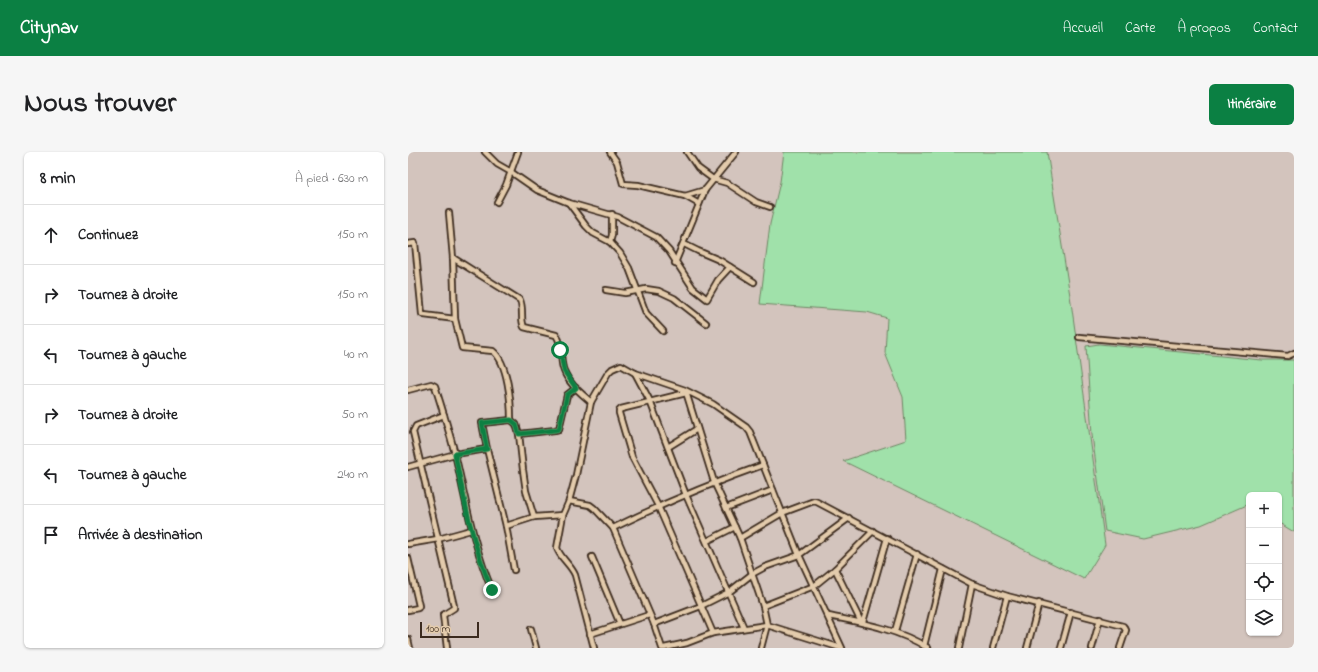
<!DOCTYPE html>
<html lang="fr">
<head>
<meta charset="utf-8">
<style>
	:root { --surface:#fff; --page:#f6f6f6; --text:#202124; --muted:#757577; --line:#e0e0e0; --accent:#0b8043 }
	body { margin:0; font-family:"Indie Flower",sans-serif; background:var(--page); color:var(--text) }
	.controls { position:absolute; right:12px; bottom:12px; display:grid; overflow:hidden; border-radius:6px; box-shadow:0 1px 3px #0004 }
	.controls button { width:36px; height:36px; display:grid; place-items:center; padding:0; border:0; border-bottom:1px solid var(--line); background:var(--surface); color:var(--text); font:20px sans-serif }
	.scale { position:absolute; left:12px; bottom:10px; width:59px; box-sizing:border-box; padding-left:4px; border:2px solid #3b2a1e; border-top:0; font-size:11px; line-height:14px; white-space:nowrap; color:#3b2a1e; -webkit-text-stroke:3px #e3cbac; paint-order:stroke }
	.stop { position:absolute; width:12px; height:12px; margin:-9px; border:3px solid #0b8043; border-radius:50%; background:#fff }
	.stop.end { background:#0b8043; border-color:#fff; box-shadow:0 1px 4px #0008 }
	.list { margin:0; padding:0; list-style:none }
	h2 { display:flex; justify-content:space-between; align-items:center; height:52px; margin:0; padding:0 16px; font-size:17px }
	h2 small { font-size:13px; font-weight:400; color:var(--muted) }
	.list li { display:grid; grid-template-columns:26px 1fr auto; gap:12px; align-items:center; box-sizing:border-box; height:60px; padding:0 16px; border-top:1px solid var(--line) }
	.list b { display:block; font-size:15px; white-space:nowrap }
	.list em { font-size:13px; font-style:normal; color:var(--muted) }
	.icon { flex:none; width:22px; height:22px; fill:none; stroke:currentColor; stroke-width:2; stroke-linecap:round; stroke-linejoin:round }
	.map { position:relative; flex:none; width:886px; height:496px; overflow:hidden; border-radius:6px }
	header { display:flex; align-items:center; gap:24px; box-sizing:border-box; height:56px; padding:0 20px; background:var(--accent); color:#fff }
	header strong { font-size:19px }
	nav { display:flex; gap:22px; margin-inline-start:auto; font-size:14px }
	.intro { display:flex; align-items:center; justify-content:space-between; box-sizing:border-box; height:96px; padding:0 24px }
	h1 { margin:0; font-size:28px }
	.button { padding:10px 18px; border-radius:6px; background:var(--accent); color:#fff; font-size:14px; font-weight:700 }
	main { display:flex; gap:24px; padding:0 24px }
	aside { flex:1; background:var(--surface); border-radius:6px; box-shadow:0 1px 3px #0004 }
	.map>svg:first-child { display:block }
	.green { fill:#a0e1aa; stroke:#6e8664 }
	.lines { fill:none; stroke-linecap:round; stroke-linejoin:round }
	.minor-casing { stroke:#3b2a1e; stroke-width:8 }
	.minor { stroke:#e3cbac; stroke-width:4.5 }
	.route { stroke:#0b8043; stroke-width:5 }
</style>
</head>
<body>
<header>
<strong>Citynav</strong>
<nav><a>Accueil</a><a>Carte</a><a>À propos</a><a>Contact</a></nav>
</header>
<div class="intro"><h1>Nous trouver</h1><a class="button">Itinéraire</a></div>
<main>
<aside>
<h2>8 min<small>À pied · 630 m</small></h2>
<ul class="list">
<li><svg class="icon" aria-label="ahead" viewBox="0 0 24 24"><path d="M12 20V5M6 11l6-6 6 6"/></svg><div><b>Continuez</b></div><em>150 m</em></li>
<li><svg class="icon" aria-label="right" viewBox="0 0 24 24"><path d="M7 20v-9h11M14 6l5 5-5 5"/></svg><div><b>Tournez à droite</b></div><em>150 m</em></li>
<li><svg class="icon" aria-label="left" viewBox="0 0 24 24"><path d="M17 20v-9H6M10 6l-5 5 5 5"/></svg><div><b>Tournez à gauche</b></div><em>40 m</em></li>
<li><svg class="icon" aria-label="right" viewBox="0 0 24 24"><path d="M7 20v-9h11M14 6l5 5-5 5"/></svg><div><b>Tournez à droite</b></div><em>50 m</em></li>
<li><svg class="icon" aria-label="left" viewBox="0 0 24 24"><path d="M17 20v-9H6M10 6l-5 5 5 5"/></svg><div><b>Tournez à gauche</b></div><em>240 m</em></li>
<li><svg class="icon" aria-label="arrive" viewBox="0 0 24 24"><path d="M6 21V4h12l-3 4 3 4H6"/></svg><div><b>Arrivée à destination</b></div></li>
</ul>
</aside>
<div class="map">
<svg width="886" height="496" viewBox="0 0 886 496">
	<rect width="100%" height="100%" fill="#d3c4bd"/>
	<filter id="ink" filterUnits="userSpaceOnUse"><feTurbulence type="fractalNoise" baseFrequency=".025" numOctaves="2"/><feDisplacementMap in="SourceGraphic" scale="8" xChannelSelector="R" yChannelSelector="G"/><feConvolveMatrix kernelMatrix="1 2 1 2 8 2 1 2 1" color-interpolation-filters="sRGB"/></filter>
	<g filter="url(#ink)">
		<!-- green -->
		<g class="green">
			<polygon points="376,0 639,0 663,150 697,393 676,427 435,309 498,288 495,245 477,201 479,166 459,160 352,152 362,72 372,30"/>
			<polygon points="691,192 854,208 886,208 886,380 871,371 871,343 841,343 841,354 839,353 793,373 735,387 697,379 684,283 678,194"/>
		</g>
		<g class="lines">
			<!-- minor casing -->
			<g class="minor-casing">
				<g id="minor">
					<polyline points="77,0 89,12 103,20 129,38 161,51 210,65 248,85 261,99 285,136 299,147 310,128 322,115"/>
					<polyline points="202,0 209,10 215,32 230,33 277,44 297,38"/>
					<polyline points="279,0 290,16 305,27 319,31 348,50 362,55"/>
					<polyline points="277,44 291,52"/>
					<polyline points="89,50 98,33 110,0"/>
					<polyline points="161,51 178,74 185,81 202,90 212,101 221,116 238,161 255,179"/>
					<path d="M41 61 45 106 47 167 54 196 85 199C100 211 103 250 103 268"/>
					<polyline points="202,90 204,83 204,62"/>
					<polyline points="0,92 7,91 14,162 16,163 47,167"/>
					<polyline points="276,92 290,99 311,108 346,130"/>
					<path d="M45 106 112 148C116 157 112 167 116 175L148 183C156 193 151 208 156 219 161 232 173 241 183 250"/>
					<polyline points="267,111 297,38 328,0"/>
					<polyline points="198,138 217,141 238,137 251,139 266,146 298,171"/>
					<polyline points="671,185 880,204 886,201"/>
					<polyline points="227,221 242,249 278,343 336,476"/>
					<path d="M0 238 23 232 27 234C34 256 41 279 47 302 58 348 65 394 84 438"/>
					<polyline points="278,240 306,330 332,386 355,454 359,473 353,496"/>
					<polyline points="278,241 213,257 211,259 211,261 224,305 250,354 305,481"/>
					<polyline points="36,263 8,274 5,280 46,454 46,456 35,463 39,496"/>
					<polyline points="111,282 147,278 151,277 159,243 168,236"/>
					<polyline points="260,295 289,277"/>
					<polyline points="0,315 47,302 79,297"/>
					<polyline points="161,349 182,353 186,356 205,376 246,472 254,496"/>
					<polyline points="318,356 365,338"/>
					<polyline points="98,374 126,365 155,363"/>
					<path d="M205 376C254 352 304 331 355 313"/>
					<polyline points="332,386 374,361 406,349 409,350 564,432 599,444 715,474 718,478 712,496"/>
					<polyline points="299,389 327,375"/>
					<polyline points="0,392 30,387 63,378"/>
					<polyline points="184,405 212,472"/>
					<polyline points="0,406 11,454 10,456 0,458"/>
					<polyline points="106,418 98,374 79,297 74,271 103,268 108,272 111,282 115,318 118,339 126,365"/>
					<polyline points="355,454 406,434 427,417"/>
					<path d="M420 464C455 471 490 477 520 496"/>
					<polyline points="453,470 427,417 465,379"/>
					<polyline points="455,470 479,386"/>
					<polyline points="246,472 293,454 321,440 344,422 357,415 391,403 441,366"/>
					<polyline points="123,477 128,496"/>
					<polyline points="487,479 509,402"/>
					<polyline points="182,482 241,463"/>
					<polyline points="0,487 2,496"/>
					<polyline points="516,494 535,417"/>
					<path d="M186 496 167 423C163 413 152 406 149 396L155 363 161 349 168 323 183 250 200 221 204 217 213 213 227 221 277 238 305 252 338 275 342 280 391 403 434 496"/>
					<polyline points="256,496 279,491 305,481 359,473 433,496"/>
					<polyline points="551,496 564,432"/>
					<polyline points="585,496 599,444"/>
					<polyline points="619,496 631,451"/>
					<polyline points="653,496 663,460"/>
					<polyline points="684,496 692,467"/>
				</g>
			</g>
			<!-- minor -->
			<use href="#minor" class="minor"/>
		</g>
	</g>
	<g class="lines" filter="url(#ink)">
		<!-- route -->
		<path class="route" d="M84 438C65 394 56 348 47 302L79 297 74 271 103 268 108 272 111 282 147 278 151 277 159 243 168 236 156 219 152 198"/>
	</g>
</svg>
<div class="controls">
<button>+</button>
<button>−</button>
<button><svg class="icon" aria-label="locate" viewBox="0 0 24 24"><circle cx="12" cy="12" r="6"/><path d="M12 2v4M12 18v4M2 12h4M18 12h4"/></svg></button>
<button><svg class="icon" aria-label="layers" viewBox="0 0 24 24"><path d="M12 4l9 5-9 5-9-5zM3 14l9 5 9-5"/></svg></button>
</div>
<div class="scale">100 m</div>
<div class="stop" style="left:152px;top:198px"></div>
<div class="stop end" style="left:84px;top:438px"></div>
</div>
</main>
</body>
</html>
